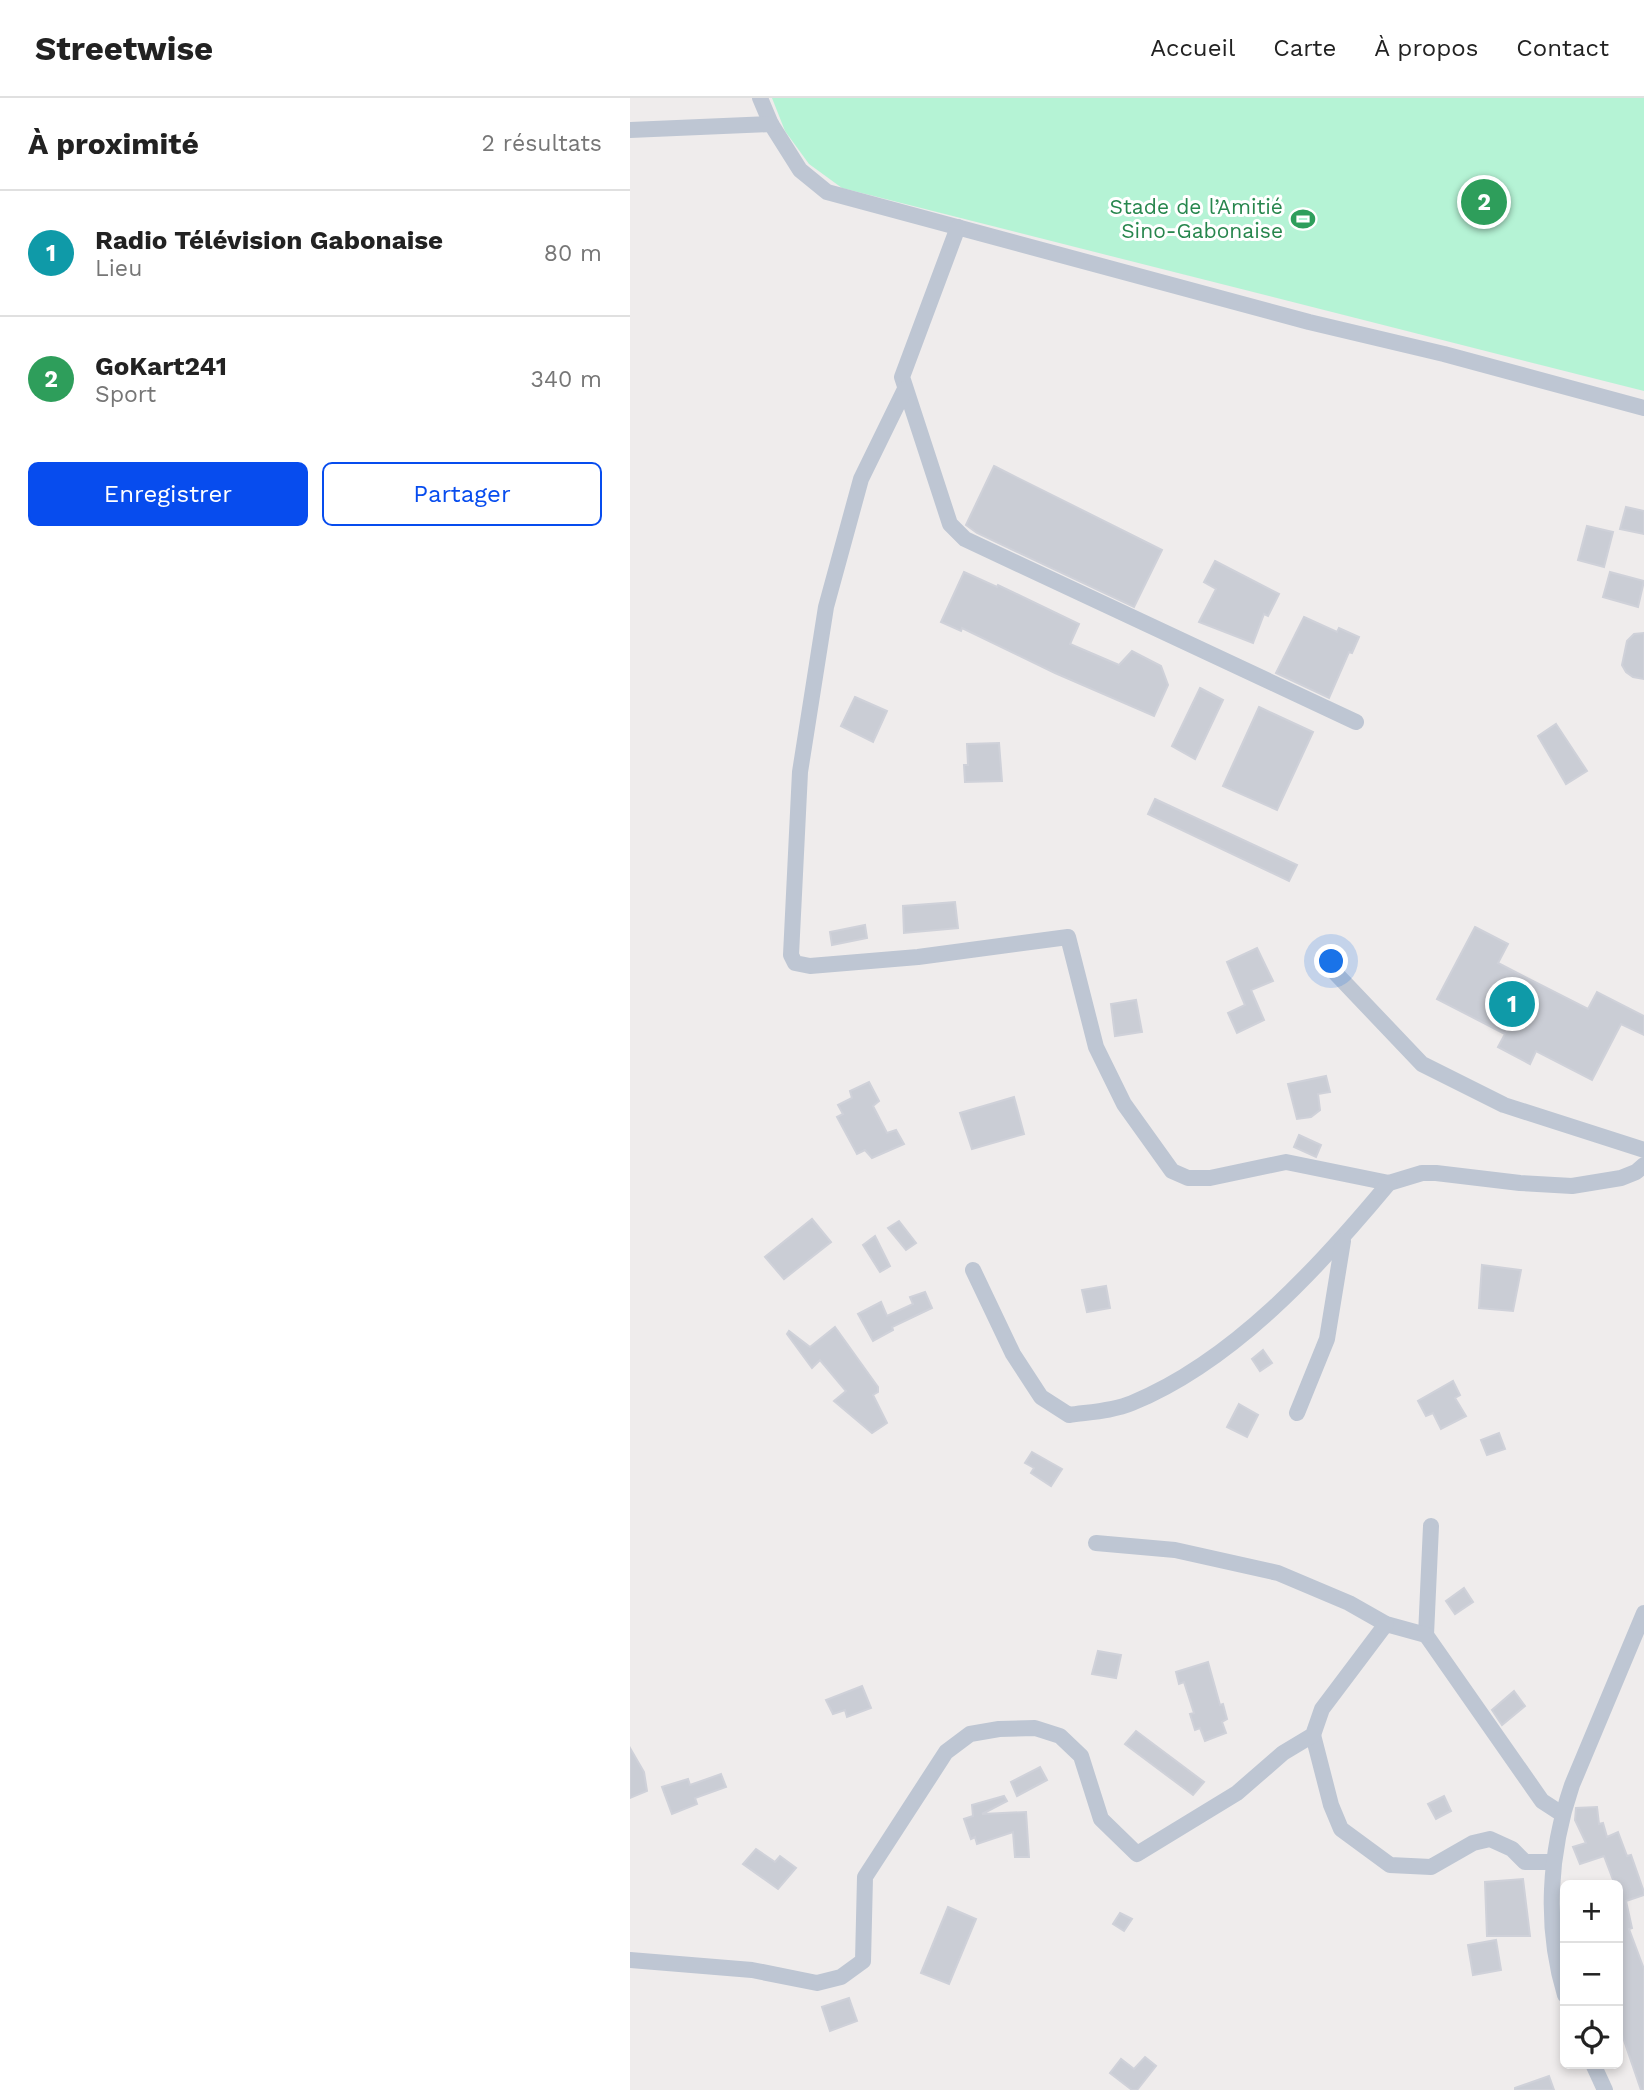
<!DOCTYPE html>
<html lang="fr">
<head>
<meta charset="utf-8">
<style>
	:root { --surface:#fff; --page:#f2f2f2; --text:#222; --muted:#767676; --line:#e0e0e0; --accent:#074cee }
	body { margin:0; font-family:"Work Sans",sans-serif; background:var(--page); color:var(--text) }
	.controls { position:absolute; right:21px; bottom:21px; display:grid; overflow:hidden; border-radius:10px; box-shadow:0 4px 10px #0003 }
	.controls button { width:63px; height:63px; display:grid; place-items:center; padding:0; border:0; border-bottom:2px solid var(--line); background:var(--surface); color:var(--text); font:35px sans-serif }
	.you { position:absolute; left:702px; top:864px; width:24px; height:24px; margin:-18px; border:5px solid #fff; border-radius:50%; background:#1a73e8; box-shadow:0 0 0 10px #1a73e833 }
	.badge { display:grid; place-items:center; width:46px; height:46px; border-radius:50%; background:var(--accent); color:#fff; font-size:23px; font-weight:700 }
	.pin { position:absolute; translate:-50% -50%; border:4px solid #fff; box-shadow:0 2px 7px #0006 }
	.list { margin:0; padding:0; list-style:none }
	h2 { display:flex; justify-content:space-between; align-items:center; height:91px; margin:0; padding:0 28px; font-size:30px }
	h2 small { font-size:23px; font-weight:400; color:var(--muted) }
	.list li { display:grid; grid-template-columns:46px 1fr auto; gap:21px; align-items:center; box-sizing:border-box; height:126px; padding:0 28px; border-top:2px solid var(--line) }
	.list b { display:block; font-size:26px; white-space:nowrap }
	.list p { margin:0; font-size:23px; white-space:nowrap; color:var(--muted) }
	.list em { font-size:23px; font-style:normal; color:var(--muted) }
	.actions { display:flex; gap:14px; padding:21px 28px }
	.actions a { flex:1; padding:16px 0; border:2px solid var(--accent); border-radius:10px; text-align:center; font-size:24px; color:var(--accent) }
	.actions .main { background:var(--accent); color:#fff }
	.icon { flex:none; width:38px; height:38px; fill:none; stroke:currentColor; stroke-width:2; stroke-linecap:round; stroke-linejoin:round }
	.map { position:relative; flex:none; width:1014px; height:1992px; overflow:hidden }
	header { display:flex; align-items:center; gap:42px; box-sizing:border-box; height:98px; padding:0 35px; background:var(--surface); border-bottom:2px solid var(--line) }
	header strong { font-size:33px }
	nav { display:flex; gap:38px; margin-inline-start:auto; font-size:24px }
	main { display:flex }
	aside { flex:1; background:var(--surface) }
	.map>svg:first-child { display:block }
	.green { fill:#b5f3d5 }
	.building { fill:#cacdd5; stroke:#cfd1d9; stroke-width:2 }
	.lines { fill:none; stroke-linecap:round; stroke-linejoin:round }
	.minor { stroke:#bec6d3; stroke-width:16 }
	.labels { text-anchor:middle; stroke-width:6; stroke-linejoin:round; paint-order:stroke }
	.leisure-label { font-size:21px; fill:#27864d; stroke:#fff; text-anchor:end }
</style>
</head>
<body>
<header>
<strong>Streetwise</strong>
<nav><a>Accueil</a><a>Carte</a><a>À propos</a><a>Contact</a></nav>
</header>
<main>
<aside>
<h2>À proximité<small>2 résultats</small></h2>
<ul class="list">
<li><span class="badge" style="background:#0f9aa8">1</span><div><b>Radio Télévision Gabonaise</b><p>Lieu</p></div><em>80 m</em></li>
<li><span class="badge" style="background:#2e9e5b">2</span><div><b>GoKart241</b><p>Sport</p></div><em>340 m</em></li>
</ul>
<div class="actions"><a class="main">Enregistrer</a><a>Partager</a></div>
</aside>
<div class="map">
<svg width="1014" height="1992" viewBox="0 0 1014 1992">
	<rect width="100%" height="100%" fill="#efecec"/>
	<!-- green -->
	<polygon class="green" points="142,0 1014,0 1014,293 212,90 179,66 155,33"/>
	<!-- building -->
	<g class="building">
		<polygon points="364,368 532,452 504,509 347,435 336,427"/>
		<polygon points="996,409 1014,413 1014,436 990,431"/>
		<polygon points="957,428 983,434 974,469 948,462"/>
		<polygon points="585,463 649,496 638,518 634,516 623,545 569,524 586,491 574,484"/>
		<polygon points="334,474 367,489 368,487 449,526 440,546 489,567 502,553 531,568 538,587 524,618 425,575 332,530 331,533 311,524"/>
		<polygon points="980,474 1014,483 1008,509 973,499"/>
		<polygon points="674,519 707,534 709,530 729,539 722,555 719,554 699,600 646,575"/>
		<polygon points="1014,535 1014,581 1003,579 996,574 992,567 997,543 1004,536"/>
		<polygon points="570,590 593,602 565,661 542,648"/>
		<polygon points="225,599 257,613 243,644 211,628"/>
		<polygon points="629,609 683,634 647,712 593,688"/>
		<polygon points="926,626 957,673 936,686 908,638"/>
		<polygon points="369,645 372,683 335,684 334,667 338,667 337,646"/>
		<polygon points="525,701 667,767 659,783 518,716"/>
		<polygon points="325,804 328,830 274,835 273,808"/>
		<polygon points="235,827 237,840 202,847 200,834"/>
		<polygon points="845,829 878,846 868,865 958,911 967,894 1014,918 1014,937 991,926 962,982 906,953 900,966 868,949 875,936 807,901"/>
		<polygon points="627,850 643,883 621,892 634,922 607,935 598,915 615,907 597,864"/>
		<polygon points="506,902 512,934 485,938 481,906"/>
		<polygon points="696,978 700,994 688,996 690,1012 681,1019 667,1021 658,986"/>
		<polygon points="239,984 249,1003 243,1008 257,1035 266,1032 274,1046 242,1060 235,1052 227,1056 207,1019 213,1016 208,1007 222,1000 220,993"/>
		<polygon points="384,999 394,1036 342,1051 330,1015"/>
		<polygon points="669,1037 691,1047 686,1059 664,1049"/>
		<polygon points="182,1121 201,1144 154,1181 135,1159"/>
		<polygon points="269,1123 286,1145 276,1152 258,1130"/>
		<polygon points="245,1138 260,1168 250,1174 233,1147"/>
		<polygon points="852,1167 891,1172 883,1213 849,1210"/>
		<polygon points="476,1188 480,1210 457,1214 452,1192"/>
		<polygon points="295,1194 302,1210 262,1229 263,1232 243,1243 228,1216 251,1204 257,1218 283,1206 280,1199"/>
		<polygon points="205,1229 248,1289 248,1294 243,1297 257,1325 242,1335 204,1303 216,1293 190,1262 182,1270 157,1236 159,1233 180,1249"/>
		<polygon points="633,1252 642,1265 630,1273 622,1261"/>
		<polygon points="823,1283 830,1297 825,1300 836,1318 811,1331 803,1315 796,1318 788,1303"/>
		<polygon points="609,1306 628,1317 617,1339 597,1329"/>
		<polygon points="869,1335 875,1351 857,1357 851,1342"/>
		<polygon points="402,1354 432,1371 421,1388 401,1375 404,1370 395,1365"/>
		<polygon points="834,1490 843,1504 825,1516 816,1503"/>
		<polygon points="468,1553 491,1557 486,1580 462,1576"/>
		<polygon points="578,1564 590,1607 593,1606 597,1621 592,1624 596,1635 575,1643 570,1630 565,1632 560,1616 564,1615 554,1584 549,1586 546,1574"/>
		<polygon points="232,1588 241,1610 217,1619 215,1612 203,1616 196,1602"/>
		<polygon points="884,1593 895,1608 872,1627 862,1612"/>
		<polygon points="506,1633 574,1684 563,1697 495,1646"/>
		<polygon points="0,1650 14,1674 17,1693 0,1700"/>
		<polygon points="410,1669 417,1682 387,1698 381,1684"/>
		<polygon points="91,1676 96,1689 65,1700 67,1706 42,1716 32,1689 58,1681 60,1687"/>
		<polygon points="374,1698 377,1703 352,1716 396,1714 399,1759 385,1759 383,1734 347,1746 345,1739 341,1741 334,1721 343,1718 342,1707"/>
		<polygon points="814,1698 821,1713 806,1721 798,1706"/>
		<polygon points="967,1709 969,1726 973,1725 977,1739 988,1734 997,1758 1001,1757 1014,1794 1014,1797 996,1803 1002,1830 999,1831 1014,1871 1014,1992 1011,1992 988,1925 988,1787 985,1787 974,1758 950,1766 943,1749 956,1745 945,1722 946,1710"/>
		<polygon points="126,1751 145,1764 150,1758 166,1770 148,1791 113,1766"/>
		<polygon points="893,1781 900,1838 857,1838 855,1784"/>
		<polygon points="318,1809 346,1821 319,1886 291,1875"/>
		<polygon points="490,1815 502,1821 494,1833 483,1826"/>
		<polygon points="866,1842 871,1872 843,1877 838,1847"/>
		<polygon points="219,1900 227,1923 200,1933 192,1909"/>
		<polygon points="515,1959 526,1968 507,1992 502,1992 480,1975 491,1961 504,1971"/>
		<polygon points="919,1978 924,1992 885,1992 885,1990"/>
	</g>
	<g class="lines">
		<!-- minor -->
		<g class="minor">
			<polyline points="130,0 141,26 170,72 197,94 679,224 814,256 1014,310"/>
			<polyline points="0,32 141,26"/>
			<polyline points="328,129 272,279 320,426 335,441 726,624"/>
			<polyline points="275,291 231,381 196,509 170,674 161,857 165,865 180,868 288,859 438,839 466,949 494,1006 542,1073 558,1080 580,1080 656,1064 759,1085 792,1075 806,1075 890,1085 942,1088 991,1080 1006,1074 1014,1067"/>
			<polyline points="694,863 792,966 874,1007 1014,1052"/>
			<path d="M343 1172 383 1256 411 1299 439 1317C459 1314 483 1313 502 1305 604 1263 690 1168 759 1085"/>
			<polyline points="667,1315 697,1241 713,1143"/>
			<polyline points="801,1428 796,1537 912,1703 932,1716"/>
			<polyline points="466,1445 545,1452 648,1475 719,1505 756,1526 796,1537"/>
			<polyline points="683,1637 701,1707 711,1731 760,1767 801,1769 843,1745 860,1741 882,1751 895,1764 923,1764"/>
			<polyline points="0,1862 122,1872 187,1885 211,1879 233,1863 235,1779 316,1654 340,1636 369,1631 405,1630 430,1638 451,1658 471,1721 507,1756 607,1695 653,1655 683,1637 692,1611 756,1526"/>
			<path d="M935 1897C914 1828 919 1754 942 1687L1014 1515"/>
			<polyline points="963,1966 975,1992"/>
		</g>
	</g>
	<!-- icons -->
	<defs>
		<g id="stadium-bare" transform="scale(1.89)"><path d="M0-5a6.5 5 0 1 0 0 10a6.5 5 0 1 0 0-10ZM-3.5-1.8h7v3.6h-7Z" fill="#2e9e5b" stroke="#fff" stroke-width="2.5" paint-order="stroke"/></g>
	</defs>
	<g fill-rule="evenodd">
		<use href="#stadium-bare" x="673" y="121"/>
	</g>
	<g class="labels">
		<!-- leisure labels -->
		<g class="leisure-label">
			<text x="653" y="116">Stade de l’Amitié<tspan x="653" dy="24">Sino-Gabonaise</tspan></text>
		</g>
	</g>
</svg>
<div class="controls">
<button>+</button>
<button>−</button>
<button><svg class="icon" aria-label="locate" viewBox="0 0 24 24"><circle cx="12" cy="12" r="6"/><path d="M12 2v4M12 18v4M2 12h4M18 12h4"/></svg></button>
</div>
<div class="you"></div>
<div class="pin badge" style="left:882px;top:906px;background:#0f9aa8">1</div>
<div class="pin badge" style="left:854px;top:104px;background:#2e9e5b">2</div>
</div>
</main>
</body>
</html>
